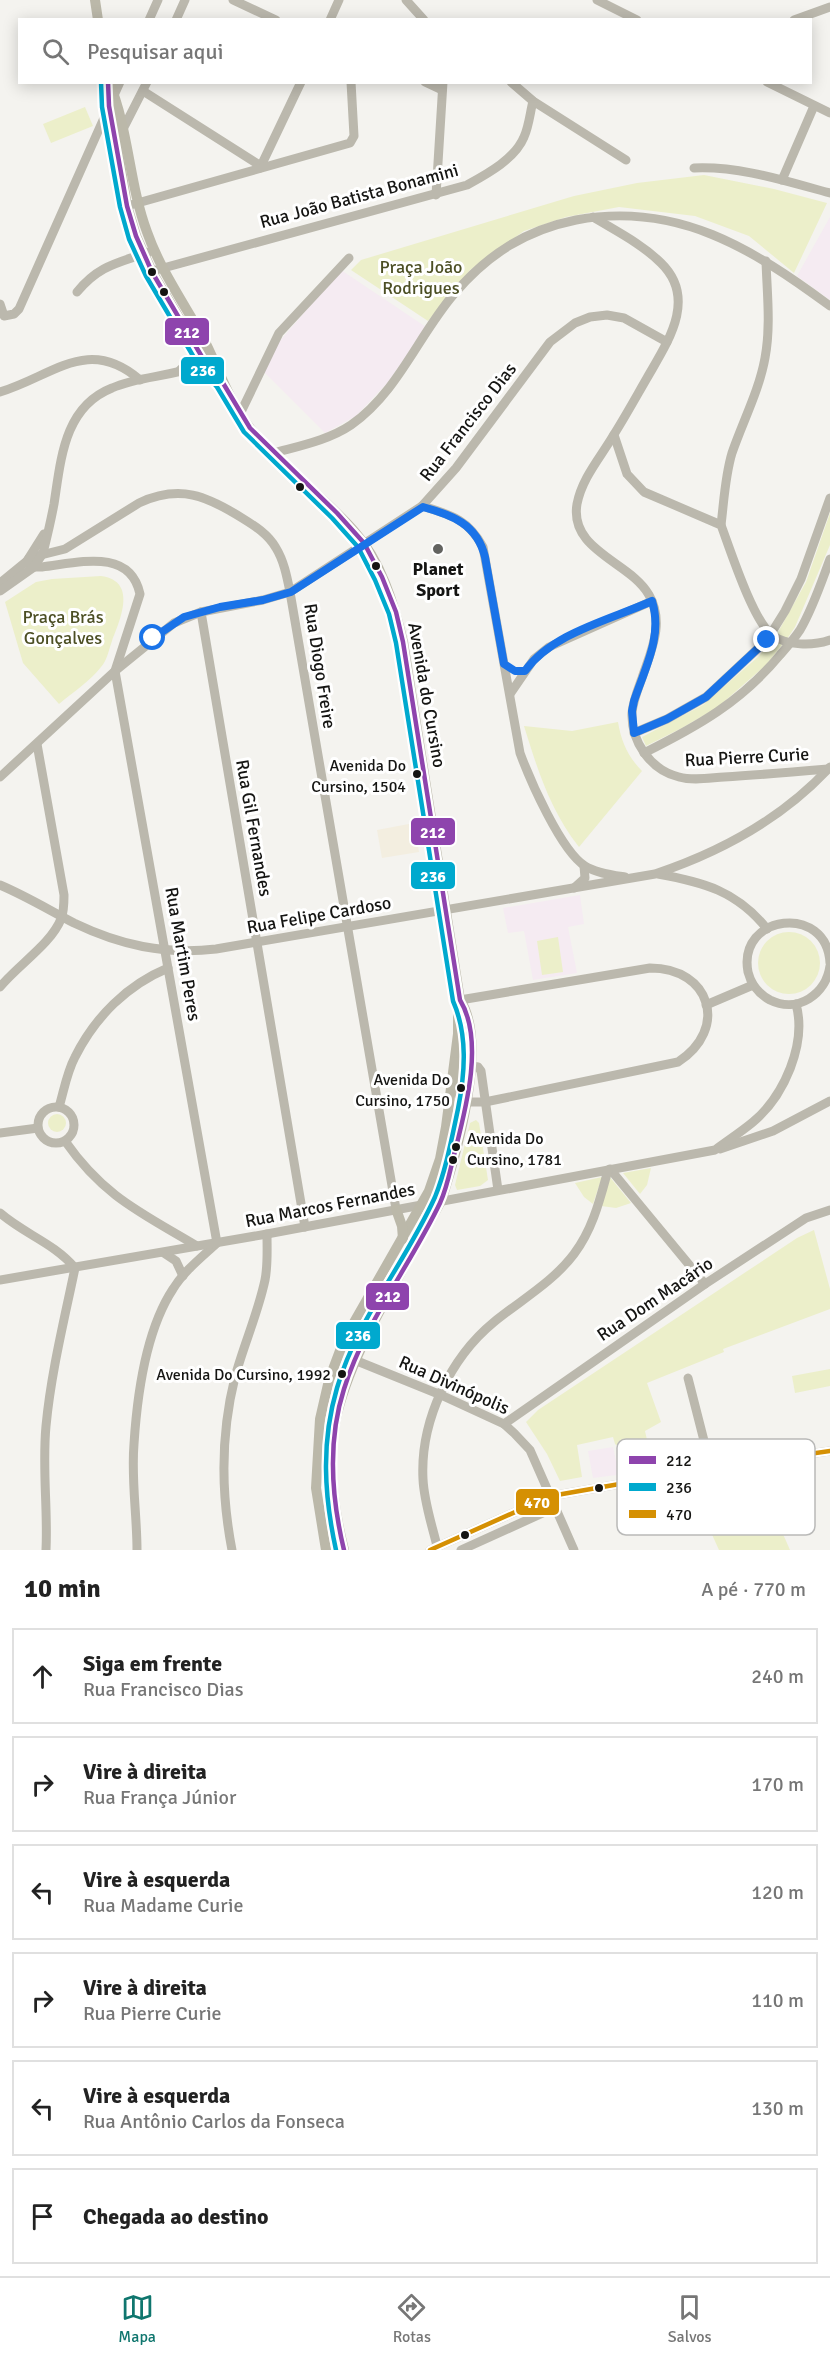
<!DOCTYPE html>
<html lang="pt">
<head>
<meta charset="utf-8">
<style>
	:root { --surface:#fff; --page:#f6f6f6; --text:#222; --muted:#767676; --line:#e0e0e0; --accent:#0f766e }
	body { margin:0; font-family:Signika,sans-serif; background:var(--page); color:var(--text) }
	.stop { position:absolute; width:18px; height:18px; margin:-14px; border:4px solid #1a73e8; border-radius:50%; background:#fff }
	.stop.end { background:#1a73e8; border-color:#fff; box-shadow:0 2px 6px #0008 }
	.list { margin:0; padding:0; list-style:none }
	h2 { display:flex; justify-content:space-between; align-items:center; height:78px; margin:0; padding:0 24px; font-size:26px }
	h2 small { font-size:20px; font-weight:400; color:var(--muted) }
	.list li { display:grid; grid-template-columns:39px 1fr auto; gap:18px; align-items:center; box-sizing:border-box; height:96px; margin:0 12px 12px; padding:0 12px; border:2px solid var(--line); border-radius:0px }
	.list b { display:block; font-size:22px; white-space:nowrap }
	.list p { margin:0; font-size:20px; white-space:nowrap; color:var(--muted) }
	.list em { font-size:20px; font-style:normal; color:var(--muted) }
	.icon { flex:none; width:33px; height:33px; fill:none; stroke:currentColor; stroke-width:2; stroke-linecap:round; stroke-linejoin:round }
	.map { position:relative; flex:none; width:830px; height:1550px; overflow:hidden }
	.search { position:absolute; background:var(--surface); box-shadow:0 3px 15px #0003; left:18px; right:18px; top:18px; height:66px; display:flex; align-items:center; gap:15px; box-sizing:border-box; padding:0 21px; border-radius:0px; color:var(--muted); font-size:22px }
	.sheet { height:726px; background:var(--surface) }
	nav { display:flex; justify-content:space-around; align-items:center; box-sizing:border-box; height:84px; border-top:2px solid var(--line); background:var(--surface); font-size:16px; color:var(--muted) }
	nav a { display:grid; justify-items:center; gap:3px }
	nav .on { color:var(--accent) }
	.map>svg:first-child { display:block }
	.commercial { fill:#f3eee0 }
	.education { fill:#f5ebf2 }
	.green { fill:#ecefca }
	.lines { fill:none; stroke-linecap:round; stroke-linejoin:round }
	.minor { stroke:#bbb8ad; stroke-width:9 }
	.major { stroke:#bbb8a9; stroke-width:10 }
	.bus-1-casing { stroke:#fff; stroke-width:9 }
	.bus-2-casing { stroke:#fff; stroke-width:9 }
	.bus-3-casing { stroke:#fff; stroke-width:9 }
	.bus-1 { stroke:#8e44ad; stroke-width:4.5 }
	.bus-2 { stroke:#00a9ce; stroke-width:4.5 }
	.bus-3 { stroke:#d59003; stroke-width:4.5 }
	.route { stroke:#1a73e8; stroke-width:8 }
	.bus-dot { fill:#151513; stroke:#fff; stroke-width:2 }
	.poi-dot { fill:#636360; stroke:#fff; stroke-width:2 }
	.labels { text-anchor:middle; stroke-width:6; stroke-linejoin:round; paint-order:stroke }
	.bus-label { font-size:16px; fill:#151513; stroke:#fff; text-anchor:end }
	.street-label { font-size:18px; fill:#151513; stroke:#fff }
	.park-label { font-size:18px; fill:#4c4f24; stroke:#fff }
	.poi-label { font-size:18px; font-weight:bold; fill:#151513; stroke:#fff }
	.key { fill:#fff; stroke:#b9b9b8; stroke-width:1.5 }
	.key-label { font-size:16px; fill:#151513 }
	.line-badge { stroke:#fff; stroke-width:2 }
	.badge-label { font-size:16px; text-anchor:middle; font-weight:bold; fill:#fff }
</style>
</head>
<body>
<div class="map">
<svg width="830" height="1550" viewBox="0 0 830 1550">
	<rect width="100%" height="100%" fill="#f4f3ef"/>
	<!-- commercial -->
	<polygon class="commercial" points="414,823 419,852 382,858 377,830"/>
	<!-- education -->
	<g class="education">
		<polygon points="830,217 830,300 797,276"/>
		<polygon points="341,270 426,327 389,381 356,416 325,433 264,372 272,350"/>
		<polygon points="580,895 584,924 568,927 577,973 533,980 524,931 508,933 503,908"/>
		<polygon points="613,1447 616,1461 630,1459 632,1473 593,1478 588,1451"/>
	</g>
	<!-- green -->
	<g class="green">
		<polygon points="85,107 93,126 51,143 43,124"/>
		<polygon points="704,175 774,189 827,203 794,273 749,236 695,216 619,207 566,217 524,231 470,270 428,321 351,270 361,260 574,196 637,183"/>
		<polygon points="830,513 830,545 795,627 787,639 766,665 718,707 682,728 646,746 642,737 703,705 759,656 778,632 806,582"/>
		<path d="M101 576C138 581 120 620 112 641 109 649 107 661 101 667 90 681 72 693 59 704L23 663 5 602 36 582 52 579Z"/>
		<path d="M618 722C621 741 628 757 642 771L579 847C550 810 538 771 524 726L572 731Z"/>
		<circle cx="789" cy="963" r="31"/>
		<polygon points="558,937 563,972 542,975 537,941"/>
		<circle cx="57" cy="1123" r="9"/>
		<polygon points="476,1120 479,1123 488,1180 480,1186 457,1190 455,1185 470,1123"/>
		<polygon points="651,1168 647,1185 640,1194 623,1173"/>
		<polygon points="609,1176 631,1203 616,1208 601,1206"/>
		<polygon points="602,1177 593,1204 584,1197 575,1183"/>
		<polygon points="814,1230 830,1289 830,1309 723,1349 724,1352 647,1383 661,1422 645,1431 654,1470 635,1473 631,1448 621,1449 615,1444 613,1437 577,1445 582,1477 560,1481 547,1454 526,1422 538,1410 797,1238"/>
		<polygon points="830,1369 830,1386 795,1393 792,1376"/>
		<polygon points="757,1475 790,1550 719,1550 690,1486"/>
	</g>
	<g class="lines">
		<!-- minor -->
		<g class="minor">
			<polyline points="233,0 276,20"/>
			<polyline points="406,0 424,20"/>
			<polyline points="597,0 637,20"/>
			<polyline points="149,20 158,0"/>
			<polyline points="176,20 185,0"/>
			<polyline points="330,20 339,0"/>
			<polyline points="794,20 830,7"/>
			<polyline points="425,82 442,90"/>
			<polyline points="511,82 533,101 626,160"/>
			<polyline points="767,82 830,113"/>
			<polyline points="143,91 261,166"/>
			<polyline points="122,131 147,82"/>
			<polyline points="260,168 301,82"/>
			<path d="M694 168C741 166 785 181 830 193"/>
			<polyline points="782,180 814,106"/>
			<polyline points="436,195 443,82"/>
			<polyline points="127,206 350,143 354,136 351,82"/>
			<path d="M593 217C616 231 642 244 661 263 698 299 667 343 647 378 636 397 625 417 613 436 600 458 582 478 577 504 569 551 631 562 649 595 665 623 651 651 642 678 638 689 633 701 632 713 631 741 650 770 679 777 693 781 709 778 724 777 758 775 793 772 828 769"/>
			<path d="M156 270 467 185C487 174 515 159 524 137 529 126 530 113 533 101"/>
			<path d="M77 292C99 265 118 263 149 252"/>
			<polyline points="0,304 4,316 14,314 19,309 120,82"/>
			<polyline points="180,370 191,360 199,346"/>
			<path d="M0 392C53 376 88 335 140 380"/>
			<polyline points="240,414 279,333 349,258"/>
			<path d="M614 435 627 474 644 492 721 525C730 549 753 621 772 635 787 646 813 646 830 640"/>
			<path d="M274 453C299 446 329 440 351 425 398 392 418 336 454 294 488 254 526 230 576 220 677 201 753 249 830 306"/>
			<path d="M422 506C451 515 468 519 483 547L520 753C530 780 561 851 585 866 596 873 612 875 625 877"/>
			<path d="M721 525C724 501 725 476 732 453 743 421 759 391 765 358 771 326 767 293 766 261"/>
			<path d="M29 558 65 549 139 503C180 484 207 496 242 518 255 526 268 534 276 548 284 561 287 577 290 592L396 1209"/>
			<path d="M27 561 34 567H42C77 563 130 547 140 594L115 671 217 1243C202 1257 184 1271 173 1289 146 1330 137 1397 134 1444 131 1479 137 1515 137 1550"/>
			<polyline points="0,583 27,561 44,534"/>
			<path d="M0 591 34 567 43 553C47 537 51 520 54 504 61 459 64 407 112 388 139 376 170 377 197 366"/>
			<polyline points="201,612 305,1227"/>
			<polyline points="510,694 534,659 549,647 652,601"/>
			<polyline points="634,733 667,719 706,697 767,640 785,611 801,579 830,498"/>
			<path d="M644 753C698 726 741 702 780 655 787 647 794 639 800 630 813 608 821 583 830 559"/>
			<polyline points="0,777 115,671 174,623 201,612 263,600 290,592 422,506 456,468 550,342 575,323 590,317 607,315 624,318 667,342"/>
			<path d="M658 874C703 882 737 891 767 929"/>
			<path d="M0 885C26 896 49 910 74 923 120 945 164 955 216 949L655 874C721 852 783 818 830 767"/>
			<polyline points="574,888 585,878 584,866"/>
			<path d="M830 963C827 903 737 914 748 972 751 984 759 994 770 1000 798 1014 826 994 830 966"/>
			<path d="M0 987C18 965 51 944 61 919 64 912 64 902 64 895L37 744"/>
			<path d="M460 1000 650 968C711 968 729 1029 678 1062L485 1102H467"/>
			<polyline points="706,1005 753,985"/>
			<polyline points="472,1066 478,1067 481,1071 498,1190"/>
			<circle cx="56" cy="1125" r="18"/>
			<path d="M59 1107C64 1090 67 1072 75 1057 95 1017 127 985 168 968"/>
			<polyline points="0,1133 38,1128"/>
			<path d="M65 1141C104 1197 142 1213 197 1246"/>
			<polyline points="720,1149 773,1131 830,1101"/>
			<polyline points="610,1169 705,1284"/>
			<path d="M0 1213C24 1234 54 1243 75 1268 64 1321 51 1373 46 1426 42 1468 48 1509 46 1550"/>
			<polyline points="164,1253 176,1261 183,1276"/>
			<path d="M0 1280 267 1234 715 1150C727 1141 741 1132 753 1122 784 1096 807 1044 796 1004"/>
			<polyline points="357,1361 441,1395 504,1424 514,1433 530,1450 574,1550"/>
			<polyline points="688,1378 711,1468"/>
			<polyline points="504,1424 705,1284 806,1218 830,1210"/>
			<path d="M437 1546C432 1525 424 1502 423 1479 420 1421 450 1358 494 1322 521 1300 553 1282 574 1254 593 1229 600 1199 608 1170"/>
			<path d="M232 1550C221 1493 221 1433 235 1377 244 1344 258 1313 265 1280 268 1265 267 1250 267 1234"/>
			<polyline points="430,1550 551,1496 711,1468 830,1451"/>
			<polyline points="461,1550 556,1507"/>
		</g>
		<!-- major -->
		<g class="major">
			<polyline points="95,0 98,20"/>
			<path d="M109 82C129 130 129 184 147 232 160 269 183 302 202 336 216 362 224 389 240 414 268 459 319 491 354 531 381 561 394 604 403 642L460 1000 458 1009V1034L446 1127 440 1159 429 1191 344 1340 329 1380 320 1419 316 1488 326 1550"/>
			<polyline points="109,95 127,206 136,236 152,272 205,362 216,376"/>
			<polyline points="191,369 202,369 214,374"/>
			<polyline points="456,1062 461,1076 460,1096 467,1102"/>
			<polyline points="396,1209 402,1226 403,1239"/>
			<path d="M344 1550C333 1507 327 1458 337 1414 354 1344 407 1265 441 1201 456 1155 489 1043 460 1000"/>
		</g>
		<!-- bus-1 casing -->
		<g class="bus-1-casing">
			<path id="bus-1" d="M108 82 109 106 127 206 136 236 152 272 205 362 223 383 250 428 337 513 364 543 382 577 396 612 403 642 460 1000C485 1041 465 1112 454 1155 450 1171 447 1188 440 1203 410 1266 365 1322 344 1389 327 1442 331 1496 344 1550"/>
		</g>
		<!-- bus-2 casing -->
		<g class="bus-2-casing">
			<path id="bus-2" d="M101 82 102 107 120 207 129 239 146 276 199 366 217 387 244 432 332 518 358 547 375 580 389 614 396 643 453 1001C468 1035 465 1073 458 1109 452 1137 446 1170 435 1197 406 1262 357 1319 337 1388 321 1442 324 1495 336 1550"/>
		</g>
		<!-- bus-3 casing -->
		<g class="bus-3-casing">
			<polyline id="bus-3" points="430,1550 551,1496 711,1468 830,1451"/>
		</g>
		<!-- bus-1 -->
		<use href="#bus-1" class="bus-1"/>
		<!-- bus-2 -->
		<use href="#bus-2" class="bus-2"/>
		<!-- bus-3 -->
		<use href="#bus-3" class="bus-3"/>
	</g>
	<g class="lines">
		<!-- route -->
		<path class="route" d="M153 638 184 617 220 607 263 600 291 592 423 507C452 515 477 524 485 557L504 664 515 671H525C552 633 610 620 652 601 663 636 645 668 634 701L632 711 634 733 667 719 706 697 767 640"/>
	</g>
	<!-- markers -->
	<g class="bus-dot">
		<circle cx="152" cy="272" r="5"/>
		<circle cx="164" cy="292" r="5"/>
		<circle cx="300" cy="487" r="5"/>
		<circle cx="376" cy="566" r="5"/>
		<circle cx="417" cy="774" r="5"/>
		<circle cx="461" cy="1088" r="5"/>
		<circle cx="456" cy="1147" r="5"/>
		<circle cx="453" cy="1160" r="5"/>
		<circle cx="342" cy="1374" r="5"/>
		<circle cx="599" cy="1488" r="5"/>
		<circle cx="465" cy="1535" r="5"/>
	</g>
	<circle class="poi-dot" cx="438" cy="549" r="6"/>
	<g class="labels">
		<!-- bus labels -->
		<g class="bus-label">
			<text x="406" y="771">Avenida Do<tspan x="406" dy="21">Cursino, 1504</tspan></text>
			<text x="450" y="1085">Avenida Do<tspan x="450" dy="21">Cursino, 1750</tspan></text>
			<text x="467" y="1144" text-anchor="start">Avenida Do<tspan x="467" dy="21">Cursino, 1781</tspan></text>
			<text x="331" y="1380">Avenida Do Cursino, 1992</text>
		</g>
		<!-- street labels -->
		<g class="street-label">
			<text transform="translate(359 196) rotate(-15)" y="6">Rua João Batista Bonamini</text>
			<text transform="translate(468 422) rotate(-52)" y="6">Rua Francisco Dias</text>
			<text transform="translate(320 666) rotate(81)" y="6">Rua Diogo Freire</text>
			<text transform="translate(427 695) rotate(80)" y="6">Avenida do Cursino</text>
			<text transform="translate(747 757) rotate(-3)" y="6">Rua Pierre Curie</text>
			<text transform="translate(254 828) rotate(80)" y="6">Rua Gil Fernandes</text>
			<text transform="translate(319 915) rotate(-10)" y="6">Rua Felipe Cardoso</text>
			<text transform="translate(183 954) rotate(80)" y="6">Rua Martim Peres</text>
			<text transform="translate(330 1205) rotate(-11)" y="6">Rua Marcos Fernandes</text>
			<text transform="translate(655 1299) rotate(-34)" y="6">Rua Dom Macário</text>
			<text transform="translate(454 1385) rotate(24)" y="6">Rua Divinópolis</text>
		</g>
		<!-- park labels -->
		<g class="park-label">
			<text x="421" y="273">Praça João<tspan x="421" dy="21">Rodrigues</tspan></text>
			<text x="63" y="623">Praça Brás<tspan x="63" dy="21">Gonçalves</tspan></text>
		</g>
		<!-- poi labels -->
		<g class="poi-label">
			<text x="438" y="575">Planet<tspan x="438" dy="21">Sport</tspan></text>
		</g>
	</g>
	<!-- legend -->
	<rect x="617" y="1439" width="198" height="96" rx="9" class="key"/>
	<rect x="629" y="1456" width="27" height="8" fill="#8e44ad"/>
	<rect x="629" y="1483" width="27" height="8" fill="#00a9ce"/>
	<rect x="629" y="1510" width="27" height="8" fill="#d59003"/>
	<g class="key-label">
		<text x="666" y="1466">212</text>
		<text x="666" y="1493">236</text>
		<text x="666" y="1520">470</text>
	</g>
	<g class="line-badge">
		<rect x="164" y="317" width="46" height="29" rx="6" fill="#8e44ad"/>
		<rect x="180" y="356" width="45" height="29" rx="6" fill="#00a9ce"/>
		<rect x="410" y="817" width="46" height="29" rx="6" fill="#8e44ad"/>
		<rect x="410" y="861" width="46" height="29" rx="6" fill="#00a9ce"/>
		<rect x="365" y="1282" width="45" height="29" rx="6" fill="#8e44ad"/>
		<rect x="335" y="1321" width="46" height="29" rx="6" fill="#00a9ce"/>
		<rect x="515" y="1488" width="45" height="28" rx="6" fill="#d59003"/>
	</g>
	<g class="badge-label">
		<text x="187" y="338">212</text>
		<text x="203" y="376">236</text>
		<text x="433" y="838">212</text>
		<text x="433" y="882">236</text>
		<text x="388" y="1302">212</text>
		<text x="358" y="1341">236</text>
		<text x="537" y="1508">470</text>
	</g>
</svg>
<div class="stop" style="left:153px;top:638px"></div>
<div class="stop end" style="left:767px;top:640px"></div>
<div class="search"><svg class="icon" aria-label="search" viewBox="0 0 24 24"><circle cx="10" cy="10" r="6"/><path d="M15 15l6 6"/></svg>Pesquisar aqui</div>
</div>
<section class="sheet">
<h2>10 min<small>A pé · 770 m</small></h2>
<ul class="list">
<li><svg class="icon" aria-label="ahead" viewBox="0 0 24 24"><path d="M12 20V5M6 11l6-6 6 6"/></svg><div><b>Siga em frente</b><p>Rua Francisco Dias</p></div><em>240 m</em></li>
<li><svg class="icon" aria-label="right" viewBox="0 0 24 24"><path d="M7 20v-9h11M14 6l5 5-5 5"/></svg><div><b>Vire à direita</b><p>Rua França Júnior</p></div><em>170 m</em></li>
<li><svg class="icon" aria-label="left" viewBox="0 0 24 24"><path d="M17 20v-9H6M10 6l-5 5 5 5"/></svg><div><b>Vire à esquerda</b><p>Rua Madame Curie</p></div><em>120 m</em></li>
<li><svg class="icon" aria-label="right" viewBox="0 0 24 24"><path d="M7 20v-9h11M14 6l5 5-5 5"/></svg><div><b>Vire à direita</b><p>Rua Pierre Curie</p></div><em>110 m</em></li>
<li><svg class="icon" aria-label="left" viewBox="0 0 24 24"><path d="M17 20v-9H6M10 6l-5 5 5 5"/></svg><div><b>Vire à esquerda</b><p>Rua Antônio Carlos da Fonseca</p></div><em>130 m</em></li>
<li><svg class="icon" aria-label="arrive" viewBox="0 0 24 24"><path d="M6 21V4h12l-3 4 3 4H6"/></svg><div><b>Chegada ao destino</b></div></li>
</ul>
</section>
<nav>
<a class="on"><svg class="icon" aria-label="map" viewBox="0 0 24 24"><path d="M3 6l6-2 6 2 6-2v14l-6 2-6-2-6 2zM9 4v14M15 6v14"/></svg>Mapa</a>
<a><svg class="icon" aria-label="directions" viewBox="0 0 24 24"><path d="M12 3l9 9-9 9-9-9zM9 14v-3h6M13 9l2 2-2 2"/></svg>Rotas</a>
<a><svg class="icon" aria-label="saved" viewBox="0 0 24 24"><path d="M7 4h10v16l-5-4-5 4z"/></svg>Salvos</a>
</nav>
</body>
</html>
